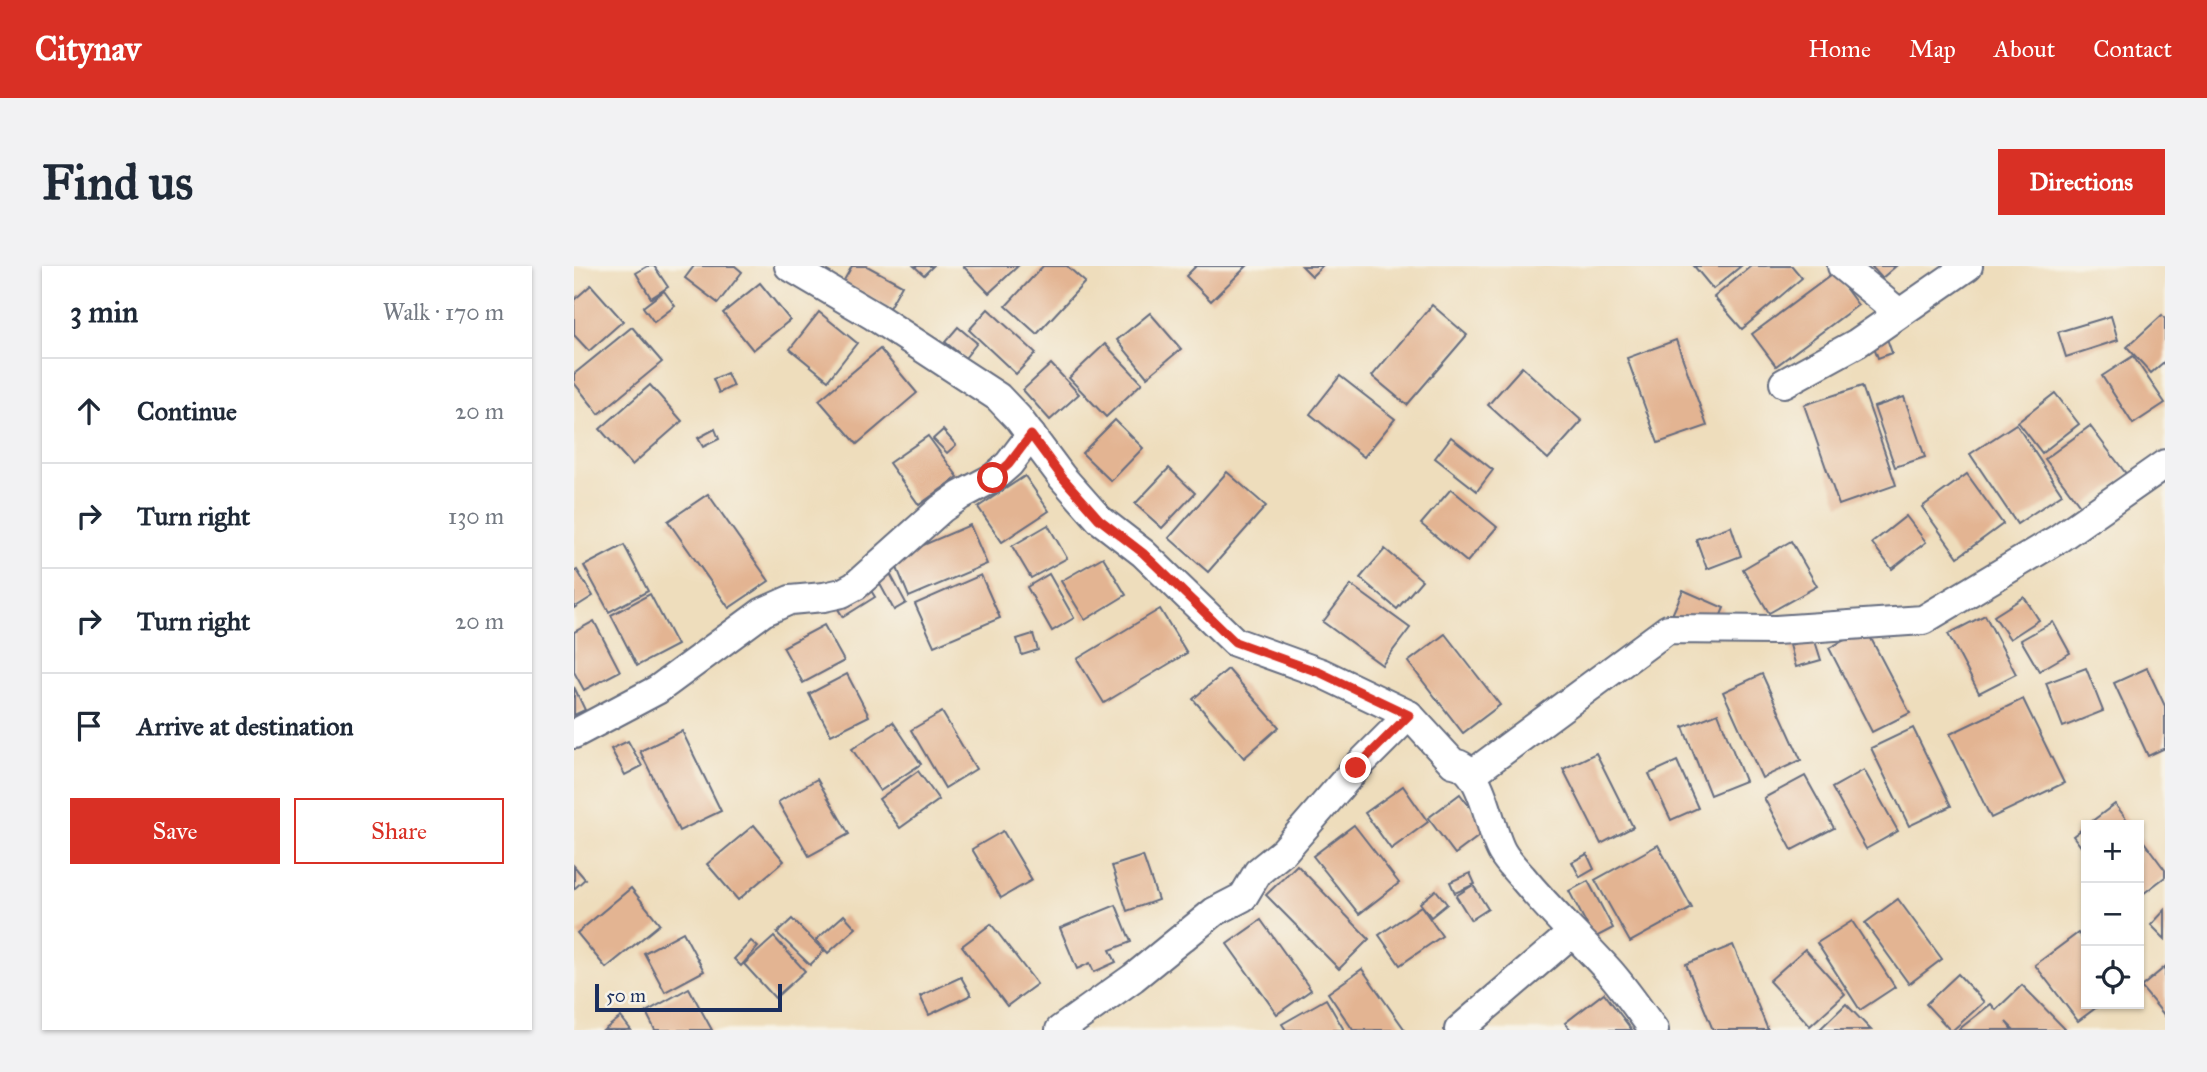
<!DOCTYPE html>
<html lang="en">
<head>
<meta charset="utf-8">
<style>
	:root { --surface:#fff; --page:#f2f2f3; --text:#1f2937; --muted:#747a83; --line:#e0e1e3; --accent:#d93025 }
	body { margin:0; font-family:"IM FELL Great Primer",serif; background:var(--page); color:var(--text) }
	.controls { position:absolute; right:21px; bottom:21px; display:grid; overflow:hidden; border-radius:0px; box-shadow:0 2px 5px #0004 }
	.controls button { width:63px; height:63px; display:grid; place-items:center; padding:0; border:0; border-bottom:2px solid var(--line); background:var(--surface); color:var(--text); font:35px sans-serif }
	.scale { position:absolute; left:21px; bottom:18px; width:187px; box-sizing:border-box; padding-left:7px; border:4px solid #1b2f5e; border-top:0; font-size:19px; line-height:24px; white-space:nowrap; color:#1b2f5e; -webkit-text-stroke:5px #f7f3e8; paint-order:stroke }
	.stop { position:absolute; width:21px; height:21px; margin:-16px; border:5px solid #d93025; border-radius:50%; background:#fff }
	.stop.end { background:#d93025; border-color:#fff; box-shadow:0 2px 7px #0008 }
	.list { margin:0; padding:0; list-style:none }
	h2 { display:flex; justify-content:space-between; align-items:center; height:91px; margin:0; padding:0 28px; font-size:30px }
	h2 small { font-size:23px; font-weight:400; color:var(--muted) }
	.list li { display:grid; grid-template-columns:46px 1fr auto; gap:21px; align-items:center; box-sizing:border-box; height:105px; padding:0 28px; border-top:2px solid var(--line) }
	.list b { display:block; font-size:26px; white-space:nowrap }
	.list em { font-size:23px; font-style:normal; color:var(--muted) }
	.actions { display:flex; gap:14px; padding:21px 28px }
	.actions a { flex:1; padding:16px 0; border:2px solid var(--accent); border-radius:0px; text-align:center; font-size:24px; color:var(--accent) }
	.actions .main { background:var(--accent); color:#fff }
	.icon { flex:none; width:38px; height:38px; fill:none; stroke:currentColor; stroke-width:2; stroke-linecap:round; stroke-linejoin:round }
	.map { position:relative; flex:none; width:1591px; height:764px; overflow:hidden; border-radius:0px }
	header { display:flex; align-items:center; gap:42px; box-sizing:border-box; height:98px; padding:0 35px; background:var(--accent); color:#fff }
	header strong { font-size:33px }
	nav { display:flex; gap:38px; margin-inline-start:auto; font-size:24px }
	.intro { display:flex; align-items:center; justify-content:space-between; box-sizing:border-box; height:168px; padding:0 42px }
	h1 { margin:0; font-size:49px }
	.button { padding:18px 32px; border-radius:0px; background:var(--accent); color:#fff; font-size:24px; font-weight:700 }
	main { display:flex; gap:42px; padding:0 42px }
	aside { flex:1; background:var(--surface); border-radius:0px; box-shadow:0 2px 5px #0004 }
	.map>svg:first-child { display:block }
	.building { fill:#e3b492 }
	.lines { fill:none; stroke-linecap:round; stroke-linejoin:round }
	.street-casing { stroke:#656c7f; stroke-width:32 }
	.street { stroke:#fff; stroke-width:28 }
	.route { stroke:#d93025; stroke-width:9 }
</style>
</head>
<body>
<header>
<strong>Citynav</strong>
<nav><a>Home</a><a>Map</a><a>About</a><a>Contact</a></nav>
</header>
<div class="intro"><h1>Find us</h1><a class="button">Directions</a></div>
<main>
<aside>
<h2>3 min<small>Walk · 170 m</small></h2>
<ul class="list">
<li><svg class="icon" aria-label="ahead" viewBox="0 0 24 24"><path d="M12 20V5M6 11l6-6 6 6"/></svg><div><b>Continue</b></div><em>20 m</em></li>
<li><svg class="icon" aria-label="right" viewBox="0 0 24 24"><path d="M7 20v-9h11M14 6l5 5-5 5"/></svg><div><b>Turn right</b></div><em>130 m</em></li>
<li><svg class="icon" aria-label="right" viewBox="0 0 24 24"><path d="M7 20v-9h11M14 6l5 5-5 5"/></svg><div><b>Turn right</b></div><em>20 m</em></li>
<li><svg class="icon" aria-label="arrive" viewBox="0 0 24 24"><path d="M6 21V4h12l-3 4 3 4H6"/></svg><div><b>Arrive at destination</b></div></li>
</ul>
<div class="actions"><a class="main">Save</a><a>Share</a></div>
</aside>
<div class="map">
<svg width="1591" height="764" viewBox="0 0 1591 764">
	<rect width="100%" height="100%" fill="#f7f3e8"/>
	<filter id="ink" filterUnits="userSpaceOnUse"><feTurbulence type="fractalNoise" baseFrequency=".0143" numOctaves="2"/><feDisplacementMap in="SourceGraphic" scale="14" xChannelSelector="R" yChannelSelector="G"/><feConvolveMatrix kernelMatrix="1 2 1 2 8 2 1 2 1" color-interpolation-filters="sRGB"/></filter>
	<filter id="wash" filterUnits="userSpaceOnUse"><feTurbulence type="fractalNoise" baseFrequency=".00686" numOctaves="4" result="noise"/><feDisplacementMap in="SourceGraphic" scale="28" xChannelSelector="R" yChannelSelector="G"/><feGaussianBlur stdDeviation="1.57" result="paint"/><feColorMatrix in="noise" values="0 0 0 0 0 0 0 0 0 0 0 0 0 0 0 0 0 1.4 0 .05"/><feComposite in="paint" operator="in"/></filter>
	<g filter="url(#wash)">
		<rect width="100%" height="100%" fill="#eeddbc"/>
		<g id="blocks">
			<!-- building -->
			<g class="building">
				<polygon points="74,0 80,0 94,21 77,32 62,7"/>
				<polygon points="120,0 161,0 168,6 144,37 111,12"/>
				<polygon points="278,0 293,0 328,19 315,42 269,16"/>
				<polygon points="340,0 359,0 350,9"/>
				<polygon points="389,0 444,0 415,27"/>
				<polygon points="469,0 493,0 511,16 463,68 432,40"/>
				<polygon points="622,0 673,0 637,35 612,10"/>
				<polygon points="728,0 748,0 738,10"/>
				<polygon points="1120,0 1167,0 1139,23"/>
				<polygon points="1177,0 1218,0 1228,12 1168,63 1140,31"/>
				<polygon points="1297,0 1322,0 1308,12"/>
				<polygon points="1260,7 1284,39 1202,100 1178,68"/>
				<polygon points="186,17 216,54 179,84 149,47"/>
				<polygon points="17,19 49,55 15,85 0,69 0,34"/>
				<polygon points="90,25 101,40 80,56 69,41"/>
				<polygon points="858,39 893,69 833,139 798,110"/>
				<polygon points="414,43 462,87 442,108 395,64"/>
				<polygon points="245,46 283,77 254,114 216,83"/>
				<polygon points="576,47 607,83 573,111 543,74"/>
				<polygon points="1588,49 1591,53 1591,95 1577,107 1553,81"/>
				<polygon points="1537,50 1544,74 1492,91 1484,66"/>
				<polygon points="58,61 88,96 25,148 0,117 0,108"/>
				<polygon points="384,61 403,77 391,92 371,76"/>
				<polygon points="1311,67 1318,87 1304,92 1297,72"/>
				<polygon points="1102,74 1133,160 1084,177 1053,92"/>
				<polygon points="531,78 568,117 532,151 495,112"/>
				<polygon points="306,83 343,127 283,178 245,134"/>
				<polygon points="1559,90 1591,137 1559,158 1528,110"/>
				<polygon points="477,98 505,128 476,154 449,124"/>
				<polygon points="948,101 1008,155 974,193 914,139"/>
				<polygon points="153,107 159,120 145,127 139,113"/>
				<polygon points="766,110 821,153 790,191 736,148"/>
				<polygon points="76,119 108,155 58,199 26,163"/>
				<polygon points="1288,120 1322,219 1265,239 1230,139"/>
				<polygon points="1481,127 1505,158 1468,187 1444,156"/>
				<polygon points="1330,131 1351,191 1321,201 1300,141"/>
				<polygon points="541,154 569,182 537,215 508,187"/>
				<polygon points="1442,158 1488,228 1443,258 1396,188"/>
				<polygon points="1516,160 1553,209 1508,242 1471,193"/>
				<polygon points="141,163 145,173 129,181 124,172"/>
				<polygon points="369,164 382,179 373,187 359,173"/>
				<polygon points="354,170 384,211 345,239 315,197"/>
				<polygon points="877,171 919,204 903,225 861,192"/>
				<polygon points="595,202 621,227 588,262 561,238"/>
				<polygon points="653,206 692,240 634,306 595,272"/>
				<polygon points="1393,208 1429,258 1384,291 1348,241"/>
				<polygon points="451,210 475,245 428,276 404,241"/>
				<polygon points="877,223 923,261 893,296 847,258"/>
				<polygon points="134,228 195,315 155,342 94,255"/>
				<polygon points="1332,250 1352,276 1318,303 1298,277"/>
				<polygon points="396,259 413,298 335,331 319,292"/>
				<polygon points="474,259 493,292 457,312 438,280"/>
				<polygon points="1157,260 1167,290 1133,303 1122,273"/>
				<polygon points="1217,275 1243,320 1195,347 1169,303"/>
				<polygon points="50,279 74,325 35,346 10,300"/>
				<polygon points="811,283 848,314 823,343 786,312"/>
				<polygon points="529,291 552,329 511,354 487,315"/>
				<polygon points="313,302 332,337 320,344 301,309"/>
				<polygon points="3,304 19,330 0,342 0,306"/>
				<polygon points="475,308 500,352 478,365 453,321"/>
				<polygon points="407,309 426,352 360,380 341,338"/>
				<polygon points="291,315 301,331 269,351 259,335"/>
				<polygon points="777,319 836,362 808,399 749,356"/>
				<polygon points="1109,324 1150,342 1139,367 1098,349"/>
				<polygon points="76,328 103,379 63,400 37,349"/>
				<polygon points="1450,331 1465,354 1436,373 1420,350"/>
				<polygon points="586,343 613,387 530,437 503,393"/>
				<polygon points="1411,349 1442,408 1405,427 1374,368"/>
				<polygon points="20,355 46,405 10,424 0,406 0,366"/>
				<polygon points="1479,356 1496,387 1465,405 1447,374"/>
				<polygon points="250,359 270,395 229,417 209,381"/>
				<polygon points="1292,363 1336,447 1298,466 1255,382"/>
				<polygon points="459,368 464,384 448,389 443,373"/>
				<polygon points="871,368 926,439 889,467 834,396"/>
				<polygon points="1240,372 1247,394 1222,401 1216,379"/>
				<polygon points="1512,402 1529,445 1489,461 1472,417"/>
				<polygon points="1573,402 1591,440 1591,482 1574,490 1540,417"/>
				<polygon points="654,403 705,461 670,492 619,433"/>
				<polygon points="273,408 295,450 257,469 235,428"/>
				<polygon points="1188,408 1227,494 1188,512 1149,426"/>
				<polygon points="0,421 11,444 0,449"/>
				<polygon points="1449,433 1490,517 1417,552 1376,468"/>
				<polygon points="368,446 402,503 371,522 337,464"/>
				<polygon points="1144,447 1171,515 1136,529 1109,461"/>
				<polygon points="319,456 347,498 306,525 278,483"/>
				<polygon points="1339,462 1377,540 1335,560 1297,482"/>
				<polygon points="108,465 147,545 105,565 66,485"/>
				<polygon points="54,475 68,500 51,509 37,483"/>
				<polygon points="1022,487 1059,561 1027,578 989,503"/>
				<polygon points="1103,495 1124,542 1097,554 1075,508"/>
				<polygon points="1290,504 1324,565 1292,583 1258,522"/>
				<polygon points="344,505 365,534 326,562 305,533"/>
				<polygon points="1231,510 1260,562 1218,584 1190,532"/>
				<polygon points="243,513 275,568 235,590 204,536"/>
				<polygon points="829,520 854,556 817,583 791,547"/>
				<polygon points="886,528 913,564 881,588 854,552"/>
				<polygon points="1541,538 1557,559 1513,559"/>
				<polygon points="180,559 210,595 164,634 133,598"/>
				<polygon points="780,559 825,617 785,648 739,590"/>
				<polygon points="1512,560 1512,587 1499,570"/>
				<polygon points="429,565 458,614 427,632 398,583"/>
				<polygon points="1565,569 1591,604 1591,611 1565,631"/>
				<polygon points="1084,579 1118,642 1056,676 1021,614"/>
				<polygon points="1013,588 1020,603 1006,611 998,596"/>
				<polygon points="569,590 584,634 553,645 538,600"/>
				<polygon points="723,599 795,673 765,703 692,629"/>
				<polygon points="0,600 11,613 0,623"/>
				<polygon points="896,607 901,618 881,627 876,616"/>
				<polygon points="1014,615 1039,662 1020,672 995,625"/>
				<polygon points="899,619 914,643 897,654 882,630"/>
				<polygon points="57,622 86,658 32,702 3,667"/>
				<polygon points="862,624 873,638 857,651 846,637"/>
				<polygon points="1324,633 1368,693 1335,718 1291,657"/>
				<polygon points="542,639 557,676 536,684 542,696 520,706 516,697 503,703 486,662"/>
				<polygon points="847,640 868,670 826,699 805,669"/>
				<polygon points="1591,644 1591,673 1577,659"/>
				<polygon points="270,649 282,662 254,687 242,674"/>
				<polygon points="218,653 250,685 236,699 203,667"/>
				<polygon points="687,654 737,724 703,748 653,678"/>
				<polygon points="1278,655 1321,721 1286,744 1243,677"/>
				<polygon points="417,658 463,718 433,740 388,680"/>
				<polygon points="109,666 130,705 91,726 70,687"/>
				<polygon points="1504,667 1512,678 1512,738 1527,738 1504,755 1461,699"/>
				<polygon points="200,671 231,705 201,732 170,698"/>
				<polygon points="177,675 184,681 167,700 160,693"/>
				<polygon points="1159,679 1194,764 1139,764 1112,698"/>
				<polygon points="1231,683 1271,728 1236,760 1195,715"/>
				<polygon points="1591,701 1591,750 1567,721"/>
				<polygon points="788,703 831,764 779,764 754,727"/>
				<polygon points="1384,708 1410,736 1379,764 1376,764 1352,738"/>
				<polygon points="387,711 397,729 355,749 346,730"/>
				<polygon points="1448,719 1492,764 1440,764 1432,756 1438,764 1384,764 1417,738 1422,744"/>
				<polygon points="115,722 138,764 81,764 72,746"/>
				<polygon points="1030,727 1058,764 997,764 991,757"/>
				<polygon points="752,733 770,764 712,764 708,758"/>
				<polygon points="1272,738 1297,764 1245,764"/>
				<polygon points="47,751 57,764 30,764"/>
			</g>
		</g>
	</g>
	<g filter="url(#ink)">
		<use href="#blocks" fill-opacity="0" stroke="#656c7f" stroke-width="2"/>
		<g class="lines">
			<!-- street casing -->
			<g class="street-casing">
				<g id="street">
					<path d="M215 0 300 50 424 131 444 152 488 211 525 253 569 287 661 376 747 407 835 449 879 497C910 501 914 562 928 586 933 595 941 603 948 611 975 644 1006 673 1035 705 1051 723 1065 744 1080 764"/>
					<polyline points="1268,0 1325,47"/>
					<polyline points="1210,117 1283,77 1394,0"/>
					<polyline points="0,468 83,424 189,346 216,334 250,331 268,327 281,320 367,243 387,229 419,212 435,198 457,169"/>
					<polyline points="898,508 1094,363 1202,364 1349,354 1484,273 1591,198"/>
					<polyline points="486,764 559,712 640,646 669,631 684,606 710,585 782,502 835,449"/>
					<polyline points="885,764 998,667"/>
				</g>
			</g>
			<!-- street -->
			<use href="#street" class="street"/>
		</g>
	</g>
	<g class="lines" filter="url(#ink)">
		<!-- route -->
		<polyline class="route" points="419,212 435,198 457,169 488,211 525,253 569,287 661,376 747,407 835,449 782,502"/>
	</g>
</svg>
<div class="controls">
<button>+</button>
<button>−</button>
<button><svg class="icon" aria-label="locate" viewBox="0 0 24 24"><circle cx="12" cy="12" r="6"/><path d="M12 2v4M12 18v4M2 12h4M18 12h4"/></svg></button>
</div>
<div class="scale">50 m</div>
<div class="stop" style="left:419px;top:212px"></div>
<div class="stop end" style="left:782px;top:502px"></div>
</div>
</main>
</body>
</html>
